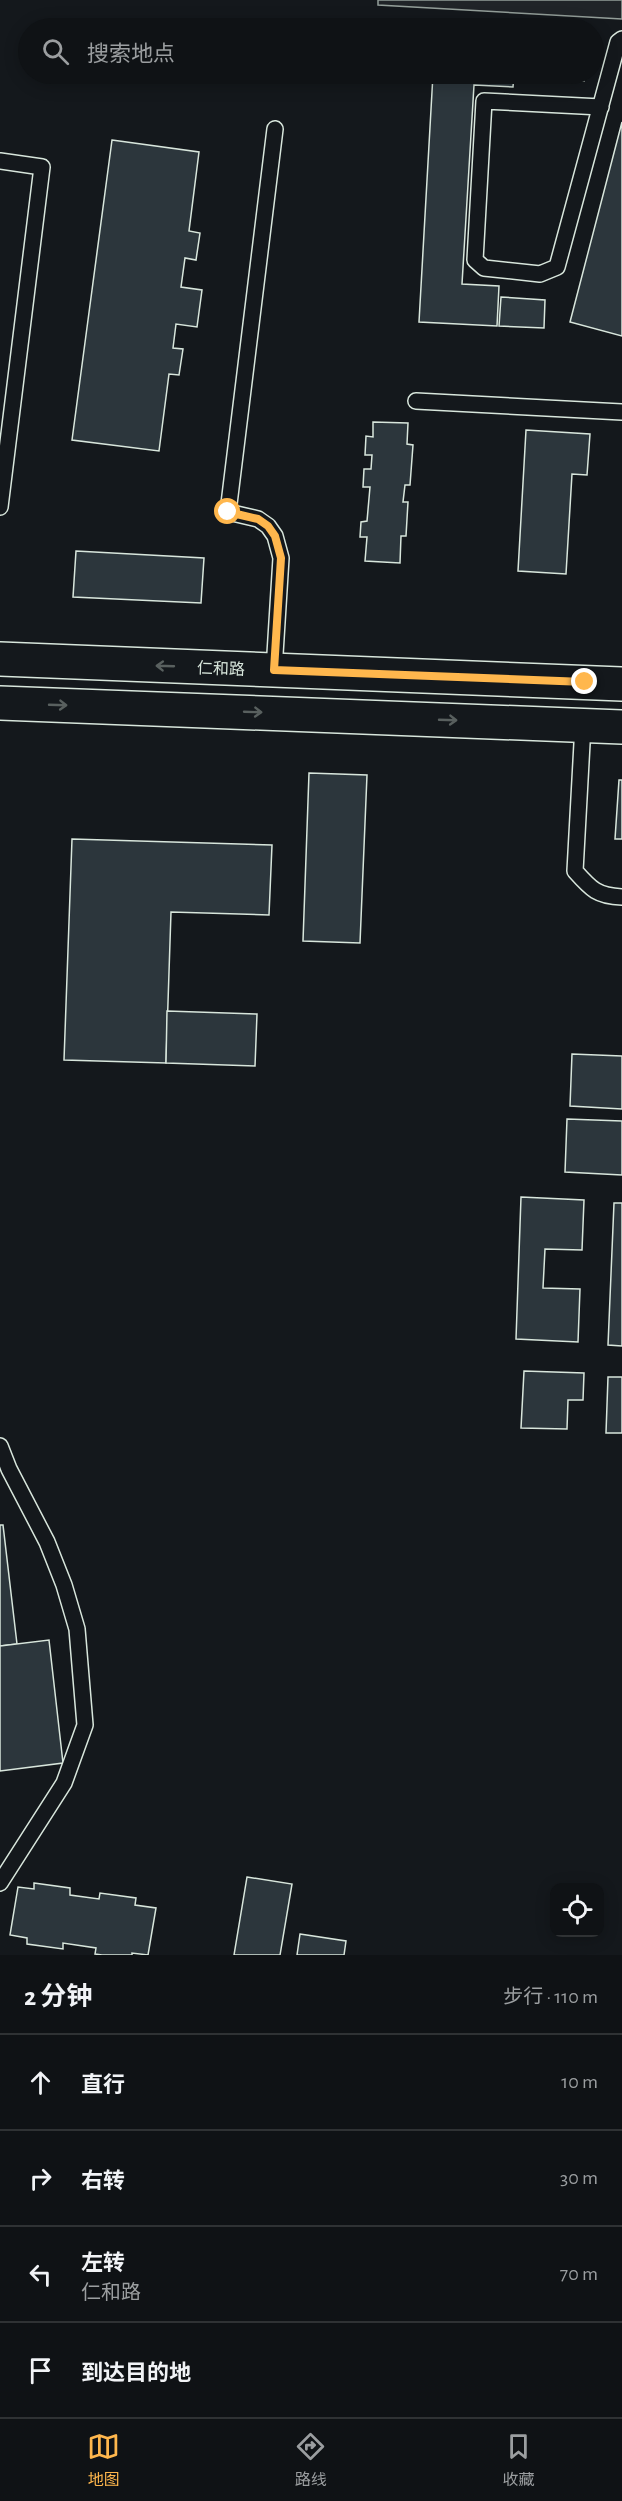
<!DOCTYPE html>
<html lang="zh">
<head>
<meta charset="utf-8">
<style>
	:root { --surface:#0f1215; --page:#181b1e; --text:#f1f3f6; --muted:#9b9ea0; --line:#2f3234; --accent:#ffb74d }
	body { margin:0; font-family:"Alegreya Sans","Noto Sans SC",sans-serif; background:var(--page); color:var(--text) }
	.controls { position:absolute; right:18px; bottom:18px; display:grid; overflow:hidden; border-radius:12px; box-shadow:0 3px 15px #0003 }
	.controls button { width:54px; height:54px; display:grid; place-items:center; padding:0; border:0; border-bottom:2px solid var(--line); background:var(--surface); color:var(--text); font:30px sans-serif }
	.stop { position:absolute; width:18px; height:18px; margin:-14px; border:4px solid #ffb74d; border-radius:50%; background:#fff }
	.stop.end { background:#ffb74d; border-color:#fff; box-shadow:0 2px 6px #0008 }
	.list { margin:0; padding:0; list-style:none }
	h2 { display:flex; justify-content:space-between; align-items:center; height:78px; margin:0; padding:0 24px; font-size:26px }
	h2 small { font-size:20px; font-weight:400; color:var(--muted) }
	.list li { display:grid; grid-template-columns:39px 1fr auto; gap:18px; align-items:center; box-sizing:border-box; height:96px; padding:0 24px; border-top:2px solid var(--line) }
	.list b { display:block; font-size:22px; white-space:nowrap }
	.list p { margin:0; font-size:20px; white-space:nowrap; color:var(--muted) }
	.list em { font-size:20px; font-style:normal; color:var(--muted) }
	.icon { flex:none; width:33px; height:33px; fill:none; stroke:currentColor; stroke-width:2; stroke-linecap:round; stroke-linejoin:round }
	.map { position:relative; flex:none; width:622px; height:1955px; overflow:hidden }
	.search { position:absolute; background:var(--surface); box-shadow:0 3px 15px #0003; left:18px; right:18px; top:18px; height:66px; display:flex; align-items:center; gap:15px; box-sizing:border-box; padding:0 21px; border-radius:33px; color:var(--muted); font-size:22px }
	.sheet { height:462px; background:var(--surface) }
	nav { display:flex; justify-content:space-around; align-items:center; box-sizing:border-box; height:84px; border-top:2px solid var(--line); background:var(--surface); font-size:16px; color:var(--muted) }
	nav a { display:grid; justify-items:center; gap:3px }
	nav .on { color:var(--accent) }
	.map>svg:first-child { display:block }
	.green { fill:#202428; stroke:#939e99; stroke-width:1.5 }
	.building { fill:#2c363c; stroke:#d8e6dc; stroke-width:1.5 }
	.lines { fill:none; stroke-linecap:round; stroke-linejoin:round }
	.service-casing { stroke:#d8e6dc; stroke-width:18 }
	.secondary-casing { stroke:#d8e6dc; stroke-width:36 }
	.service { stroke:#14181c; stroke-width:15 }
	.secondary { stroke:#14181c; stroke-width:33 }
	.oneway { stroke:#59605f }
	.route { stroke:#ffb74d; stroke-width:8 }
	.labels { text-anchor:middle; stroke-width:4.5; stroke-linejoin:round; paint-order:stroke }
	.street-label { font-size:16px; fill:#d8e6dc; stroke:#14181c }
</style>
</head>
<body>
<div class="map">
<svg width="622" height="1955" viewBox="0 0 622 1955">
	<rect width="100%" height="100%" fill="#14181c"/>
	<!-- green -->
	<polygon class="green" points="378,0 622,0 622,19 378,5"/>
	<!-- building -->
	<g class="building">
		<polygon points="433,74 514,74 513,87 474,85 462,284 499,286 497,326 419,322"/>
		<polygon points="514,74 585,74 584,81 514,77"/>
		<polygon points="622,122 622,336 570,322"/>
		<polygon points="112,140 199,152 189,231 200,233 196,260 185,258 181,287 202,290 197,327 176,324 173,348 183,349 179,375 169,374 159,451 72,440"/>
		<polygon points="501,297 545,300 544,328 499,326"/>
		<polygon points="373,422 408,423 407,444 413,445 410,485 405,485 403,502 408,502 406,536 401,536 400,563 365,561 367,537 360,537 361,522 367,521 370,487 363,487 364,469 371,469 372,455 365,455 366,436 373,437"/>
		<polygon points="526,430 590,434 587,475 572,474 566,574 518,571"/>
		<polygon points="76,551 204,558 201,603 73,597"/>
		<polygon points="309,773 367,775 360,943 303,941"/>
		<polygon points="619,780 622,780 622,839 615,839"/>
		<polygon points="72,839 272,845 269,915 171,912 166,1063 64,1060"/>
		<polygon points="167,1011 257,1014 255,1066 166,1063"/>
		<polygon points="572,1054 622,1056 622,1109 570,1106"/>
		<polygon points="567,1119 622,1121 622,1175 565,1172"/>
		<polygon points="521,1197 584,1200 582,1250 545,1249 543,1288 580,1289 578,1342 516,1339"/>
		<polygon points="614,1203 622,1203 622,1346 608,1345"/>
		<polygon points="524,1371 584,1373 583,1400 568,1400 567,1429 521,1428"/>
		<polygon points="608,1377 622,1377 622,1433 606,1433"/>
		<polygon points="0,1525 3,1525 17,1644 0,1646"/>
		<polygon points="49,1640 63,1763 0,1771 0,1646"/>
		<polygon points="247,1877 292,1884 280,1955 234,1955"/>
		<polygon points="34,1883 70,1888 70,1895 99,1899 100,1893 136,1898 135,1905 156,1908 148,1955 132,1953 132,1955 102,1955 95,1954 96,1948 63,1943 63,1949 27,1944 27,1938 10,1935 18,1887 34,1889"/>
		<polygon points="300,1934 346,1941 344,1955 297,1955"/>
	</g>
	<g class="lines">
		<!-- service casing -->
		<g class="service-casing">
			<g id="service">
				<polyline points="601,107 484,101 475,260 484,268 540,274 557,267 618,42 622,39"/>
				<polyline points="0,161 42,167 0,507"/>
				<polyline points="416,401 622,412"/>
				<polyline points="274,670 281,558 275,536 268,526 258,519 228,512 275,129"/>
				<path d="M583 725 575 871C591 889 597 896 622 897"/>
				<polyline points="0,1446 9,1469 47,1542 64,1585 77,1629 85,1725 64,1783 0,1883"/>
			</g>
		</g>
		<!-- secondary casing -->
		<g class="secondary-casing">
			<g id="secondary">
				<polyline points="0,659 622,684"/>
				<polyline points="0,703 622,727"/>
			</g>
		</g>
		<!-- service -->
		<use href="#service" class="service"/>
		<!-- secondary -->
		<use href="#secondary" class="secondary"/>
	</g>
	<!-- one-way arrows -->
	<defs><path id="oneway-shaft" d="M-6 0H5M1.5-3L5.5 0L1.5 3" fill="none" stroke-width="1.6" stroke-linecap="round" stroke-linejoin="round" transform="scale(1.5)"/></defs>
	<g class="oneway">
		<use href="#oneway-shaft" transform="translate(165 666) rotate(-178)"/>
		<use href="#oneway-shaft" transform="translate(58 705) rotate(2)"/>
		<use href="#oneway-shaft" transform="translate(253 712) rotate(2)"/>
		<use href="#oneway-shaft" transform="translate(448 720) rotate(2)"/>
	</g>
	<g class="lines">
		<!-- route -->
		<polyline class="route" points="228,512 258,519 268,526 275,536 281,558 274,670 585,682"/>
	</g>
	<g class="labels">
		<!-- street labels -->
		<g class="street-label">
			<text transform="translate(221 668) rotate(2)" y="6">仁和路</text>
		</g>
	</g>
</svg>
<div class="controls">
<button><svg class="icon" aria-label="locate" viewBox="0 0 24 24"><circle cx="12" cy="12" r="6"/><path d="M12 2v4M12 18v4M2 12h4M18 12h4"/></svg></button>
</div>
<div class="stop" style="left:228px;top:512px"></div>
<div class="stop end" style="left:585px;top:682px"></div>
<div class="search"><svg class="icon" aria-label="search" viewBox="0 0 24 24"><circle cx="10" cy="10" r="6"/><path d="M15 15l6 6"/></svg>搜索地点</div>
</div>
<section class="sheet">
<h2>2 分钟<small>步行 · 110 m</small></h2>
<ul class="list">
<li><svg class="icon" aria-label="ahead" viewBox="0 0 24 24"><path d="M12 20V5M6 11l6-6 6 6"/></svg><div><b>直行</b></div><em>10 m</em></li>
<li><svg class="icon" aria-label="right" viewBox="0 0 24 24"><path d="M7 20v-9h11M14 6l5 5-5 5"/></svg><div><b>右转</b></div><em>30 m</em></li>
<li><svg class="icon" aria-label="left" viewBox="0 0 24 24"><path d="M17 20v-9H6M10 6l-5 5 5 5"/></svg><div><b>左转</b><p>仁和路</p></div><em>70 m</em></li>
<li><svg class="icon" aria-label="arrive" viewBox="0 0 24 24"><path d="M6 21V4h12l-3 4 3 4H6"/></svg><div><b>到达目的地</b></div></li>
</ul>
</section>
<nav>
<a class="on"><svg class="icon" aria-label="map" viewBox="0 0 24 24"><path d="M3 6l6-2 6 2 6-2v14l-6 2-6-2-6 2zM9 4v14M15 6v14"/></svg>地图</a>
<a><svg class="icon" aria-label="directions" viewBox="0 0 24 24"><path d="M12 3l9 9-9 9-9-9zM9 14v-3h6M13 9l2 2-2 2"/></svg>路线</a>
<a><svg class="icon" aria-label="saved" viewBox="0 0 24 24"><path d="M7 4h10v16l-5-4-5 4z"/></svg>收藏</a>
</nav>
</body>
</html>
